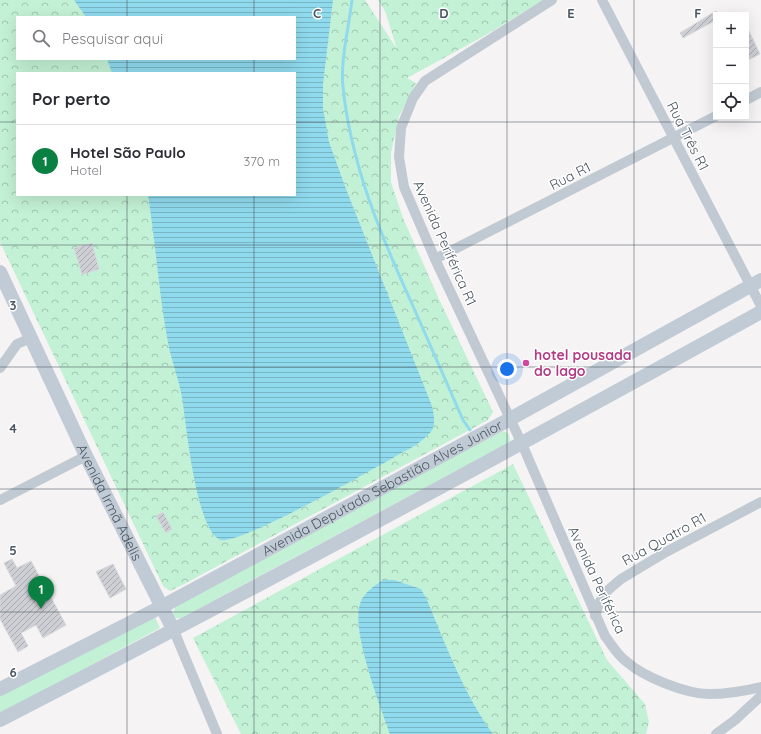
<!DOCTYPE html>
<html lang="pt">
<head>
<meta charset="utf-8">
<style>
	:root { --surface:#fff; --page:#f7f7f7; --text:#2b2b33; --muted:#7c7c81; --line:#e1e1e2; --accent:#0b8043 }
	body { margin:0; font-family:Quicksand,sans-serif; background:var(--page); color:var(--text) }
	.controls { position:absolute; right:12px; top:12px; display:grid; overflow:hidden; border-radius:0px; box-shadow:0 4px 16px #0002 }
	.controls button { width:36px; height:36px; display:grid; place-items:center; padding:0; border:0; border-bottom:1px solid var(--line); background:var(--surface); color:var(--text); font:20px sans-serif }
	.you { position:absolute; left:507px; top:369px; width:14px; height:14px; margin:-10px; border:3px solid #fff; border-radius:50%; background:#1a73e8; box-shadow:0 0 0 6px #1a73e833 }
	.badge { display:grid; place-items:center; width:26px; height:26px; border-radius:50%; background:var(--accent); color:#fff; font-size:13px; font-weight:700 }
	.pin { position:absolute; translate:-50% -33px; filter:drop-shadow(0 1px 2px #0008) }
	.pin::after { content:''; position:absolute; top:21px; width:14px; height:12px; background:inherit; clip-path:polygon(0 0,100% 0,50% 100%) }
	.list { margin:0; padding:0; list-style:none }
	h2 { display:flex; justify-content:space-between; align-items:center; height:52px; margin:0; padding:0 16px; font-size:17px }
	h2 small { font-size:13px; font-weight:400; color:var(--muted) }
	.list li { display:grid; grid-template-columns:26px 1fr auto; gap:12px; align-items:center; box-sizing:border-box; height:72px; padding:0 16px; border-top:1px solid var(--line) }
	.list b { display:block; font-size:15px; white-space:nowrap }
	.list p { margin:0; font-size:13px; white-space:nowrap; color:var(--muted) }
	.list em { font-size:13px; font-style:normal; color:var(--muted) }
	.icon { flex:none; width:22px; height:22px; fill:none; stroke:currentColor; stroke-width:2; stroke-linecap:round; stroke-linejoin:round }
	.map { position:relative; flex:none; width:761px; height:734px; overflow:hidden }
	.search { position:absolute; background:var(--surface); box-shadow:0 4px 16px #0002; left:16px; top:16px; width:280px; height:44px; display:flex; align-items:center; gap:10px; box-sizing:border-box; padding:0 14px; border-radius:0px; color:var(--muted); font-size:15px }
	.panel { position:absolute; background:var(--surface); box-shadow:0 4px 16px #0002; left:16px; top:72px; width:280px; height:124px; border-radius:0px }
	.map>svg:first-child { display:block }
	.green { fill:#c3f1d5 }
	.park { fill:url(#park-crowns); fill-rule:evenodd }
	.water { fill:url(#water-rules) }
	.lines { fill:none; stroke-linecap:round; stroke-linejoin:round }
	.stream { stroke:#90daee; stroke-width:3 }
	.building { fill:url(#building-hatch); stroke:#d7d9de }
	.street { stroke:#c1cad2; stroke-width:10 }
	.secondary { stroke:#c1cbd6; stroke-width:14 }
	.grid { fill:none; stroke:#4a5661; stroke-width:1; stroke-opacity:0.55 }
	.hotel-dot { fill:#d1479c; stroke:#fff; stroke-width:1.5 }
	.labels { text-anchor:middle; stroke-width:3; stroke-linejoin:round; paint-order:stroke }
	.street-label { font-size:14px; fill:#4a5661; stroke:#fff }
	.hotel-label { font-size:14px; font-weight:bold; fill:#b23c85; stroke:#fff; text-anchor:start }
	.grid-label { font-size:13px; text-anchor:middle; font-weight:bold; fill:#4a5661; stroke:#fff; stroke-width:3; stroke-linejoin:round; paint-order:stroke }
</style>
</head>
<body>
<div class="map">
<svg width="761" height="734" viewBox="0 0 761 734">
	<defs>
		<pattern id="park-crowns" width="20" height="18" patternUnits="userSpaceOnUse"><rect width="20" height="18" fill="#c3f1d5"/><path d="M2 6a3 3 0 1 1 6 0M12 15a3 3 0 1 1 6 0" fill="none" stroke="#a0c6b0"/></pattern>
		<pattern id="water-rules" width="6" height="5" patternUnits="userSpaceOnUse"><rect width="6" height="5" fill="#90daee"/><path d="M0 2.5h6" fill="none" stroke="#78b4c4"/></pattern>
		<pattern id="building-hatch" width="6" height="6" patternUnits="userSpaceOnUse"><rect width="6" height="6" fill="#cdcfd5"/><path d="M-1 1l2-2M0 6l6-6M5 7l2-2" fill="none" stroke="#a8abb0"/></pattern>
	</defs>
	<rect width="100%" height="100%" fill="#f5f3f3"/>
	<!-- green -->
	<g class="green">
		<polygon points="503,431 508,433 510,439 509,443 181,618 176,618 173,615 175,607 408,480"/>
		<polygon points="151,609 160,628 0,714 0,688"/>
	</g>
	<!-- park -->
	<g class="park">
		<path d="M0 0H365L397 49 385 11 378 0H544L484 36 407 78 416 83 399 116 391 153V182L403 218 438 297 493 412 488 420 186 583 170 591 163 586 0 242ZM17 17H295V59H17ZM17 73H295V195H17Z"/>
		<polygon points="513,464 607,660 645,704 649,722 646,734 241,734 193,638"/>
	</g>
	<!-- water -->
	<g class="water">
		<path d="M74 0H333L323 84V109L329 142 346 189 432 406C437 429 434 431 416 445 389 460 242 545 221 540 196 533 186 422 182 397 179 381 173 364 169 348 159 297 156 246 148 195H295V73H112L107 59H295V17H86Z"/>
		<path d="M383 580H394L421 589 427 600C446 646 464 694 493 734H390C380 705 351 631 360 604 364 592 373 587 383 580Z"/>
	</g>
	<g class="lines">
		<!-- stream -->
		<path class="stream" d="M352 0C349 26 340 62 343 87 351 165 381 236 413 306 430 344 446 382 463 420L470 430"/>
	</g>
	<!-- building -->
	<g class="building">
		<polygon points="716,11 718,15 716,15 716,20 683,38 680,33"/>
		<polygon points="746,25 760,54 746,61"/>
		<polygon points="92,243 99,269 82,275 74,248"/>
		<polygon points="163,512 172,529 166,533 156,516"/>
		<polygon points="12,559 17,568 31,561 66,625 43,638 36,625 21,633 28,646 18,652 0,619 0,595 16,586 4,563"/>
		<polygon points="113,564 126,589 110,598 96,572"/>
	</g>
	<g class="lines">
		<!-- street -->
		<g class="street">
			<path d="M552 0 425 81 413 98 401 128 399 157 404 187 435 259 522 444 605 636C612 645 618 656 627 662 644 677 686 694 709 694 727 694 744 691 761 687"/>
			<polyline points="602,0 761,306"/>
			<polyline points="746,100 761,92"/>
			<polyline points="435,259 716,116"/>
			<polyline points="0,368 17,344 31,338"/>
			<polyline points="0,500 86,456"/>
			<polyline points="595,616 599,603 607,591 621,579 666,552 761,502"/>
			<polyline points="174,631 217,734"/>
			<polyline points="716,734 735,720 761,696"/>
		</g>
		<!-- secondary -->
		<g class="secondary">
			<path id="s1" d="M0 272 86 456 174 631"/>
			<path id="s2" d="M0 689 163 606 510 419 761 280"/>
			<path d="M0 720C256 589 509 451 761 312"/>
		</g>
	</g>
	<!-- grid -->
	<path class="grid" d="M127 0V17M254 0V17M380 0V734M507 0V734M634 0V734M127 59V73M254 59V73M0 122H17M295 122H761M127 195V734M254 195V734M0 245H761M0 367H761M0 489H761M0 612H761"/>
	<!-- markers -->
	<circle class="hotel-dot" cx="526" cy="363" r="4"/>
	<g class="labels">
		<!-- street labels -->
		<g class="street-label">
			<text transform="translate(688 136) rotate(63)" y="5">Rua Três R1</text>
			<text transform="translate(570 176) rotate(-27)" y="5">Rua R1</text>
			<text transform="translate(445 243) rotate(66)" y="5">Avenida Periférica R1</text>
			<text dy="5" stroke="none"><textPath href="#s2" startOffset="432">Avenida Deputado Sebastião Alves Junior</textPath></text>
			<text dy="5" stroke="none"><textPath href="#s1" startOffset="255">Avenida Irmã Adelis</textPath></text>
			<text transform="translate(664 539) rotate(-29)" y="5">Rua Quatro R1</text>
			<text transform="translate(597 580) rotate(65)" y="5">Avenida Periférica</text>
		</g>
		<!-- hotel labels -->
		<g class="hotel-label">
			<text x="534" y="360">hotel pousada<tspan x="534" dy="16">do lago</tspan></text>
		</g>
	</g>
	<g class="grid-label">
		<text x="317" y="18">C</text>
		<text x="444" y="18">D</text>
		<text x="571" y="18">E</text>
		<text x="698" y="18">F</text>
		<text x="13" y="310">3</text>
		<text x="13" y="433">4</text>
		<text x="13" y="555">5</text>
		<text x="13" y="677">6</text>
	</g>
</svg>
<div class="controls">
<button>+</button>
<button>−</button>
<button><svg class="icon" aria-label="locate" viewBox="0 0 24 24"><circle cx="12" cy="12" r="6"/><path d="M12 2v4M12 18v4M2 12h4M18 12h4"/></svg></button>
</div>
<div class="you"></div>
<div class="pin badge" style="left:41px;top:609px">1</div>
<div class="search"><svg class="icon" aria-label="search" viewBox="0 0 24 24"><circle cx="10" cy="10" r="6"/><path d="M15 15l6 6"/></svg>Pesquisar aqui</div>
<section class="panel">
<h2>Por perto<small></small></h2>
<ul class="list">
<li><span class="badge">1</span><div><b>Hotel São Paulo</b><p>Hotel</p></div><em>370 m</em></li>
</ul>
</section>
</div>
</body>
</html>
